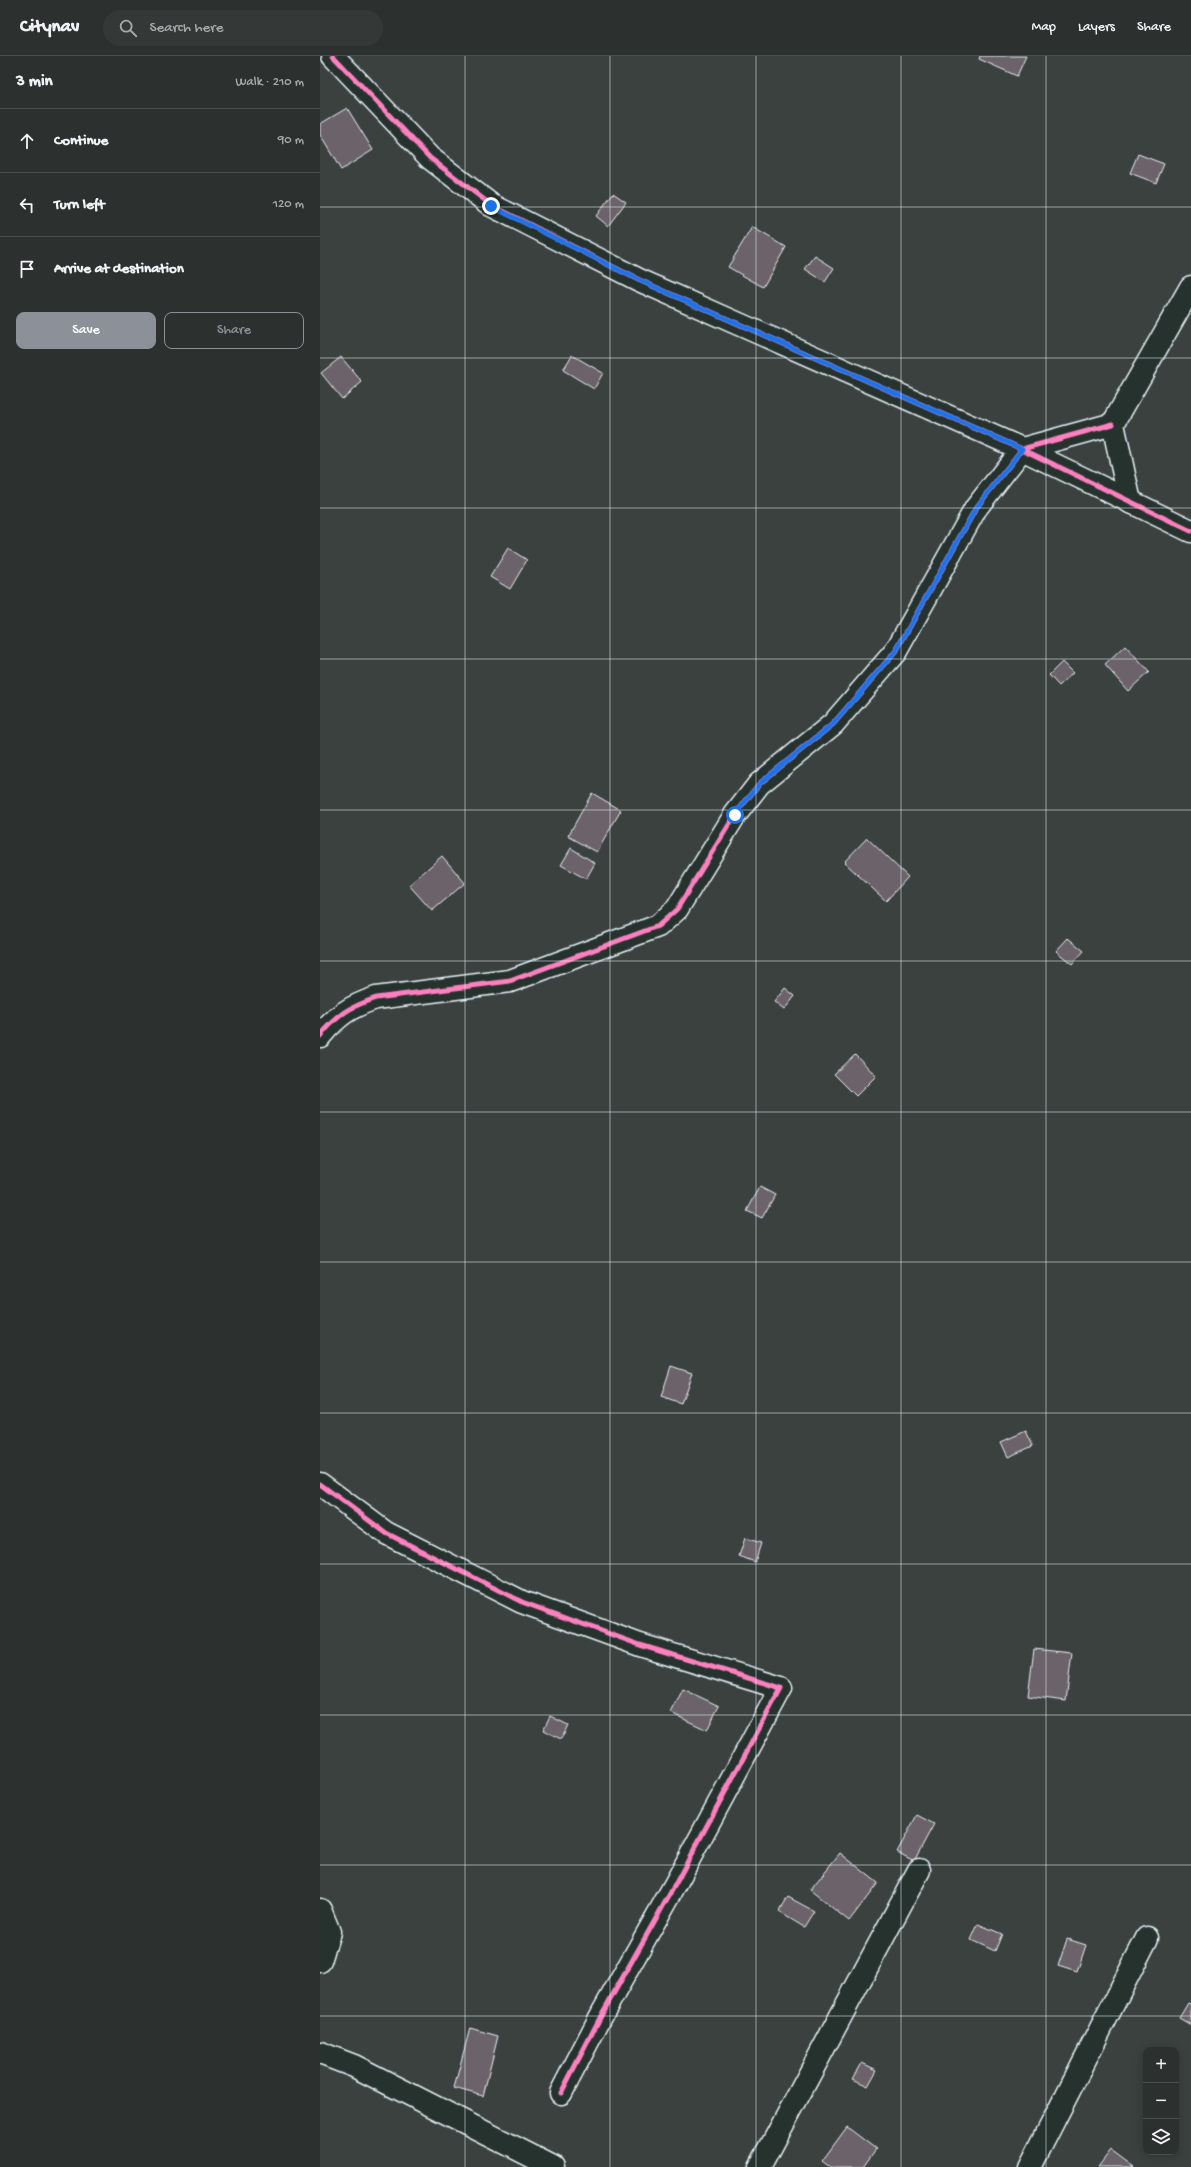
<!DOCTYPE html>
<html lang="en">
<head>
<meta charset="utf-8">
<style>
	:root { --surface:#2c312f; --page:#343937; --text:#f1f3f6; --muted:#a6a9aa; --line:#484c4b; --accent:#8c9099 }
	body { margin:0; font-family:"Gochi Hand",sans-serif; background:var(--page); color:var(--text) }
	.controls { position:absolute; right:12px; bottom:12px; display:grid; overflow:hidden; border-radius:8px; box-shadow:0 2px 10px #0003 }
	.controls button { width:36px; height:36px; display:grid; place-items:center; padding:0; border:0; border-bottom:1px solid var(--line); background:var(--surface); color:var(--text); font:20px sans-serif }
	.stop { position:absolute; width:12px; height:12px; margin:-9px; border:3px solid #1a73e8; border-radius:50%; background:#fff }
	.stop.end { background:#1a73e8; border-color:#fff; box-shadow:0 1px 4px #0008 }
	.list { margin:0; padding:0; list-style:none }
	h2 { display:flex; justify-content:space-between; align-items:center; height:52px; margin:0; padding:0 16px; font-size:17px }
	h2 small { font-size:13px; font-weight:400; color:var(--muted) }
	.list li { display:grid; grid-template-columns:26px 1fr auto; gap:12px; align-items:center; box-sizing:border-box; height:64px; padding:0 16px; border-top:1px solid var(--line) }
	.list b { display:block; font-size:15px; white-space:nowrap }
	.list em { font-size:13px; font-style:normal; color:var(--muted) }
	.actions { display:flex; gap:8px; padding:12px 16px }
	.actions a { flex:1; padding:9px 0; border:1px solid var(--accent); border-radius:8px; text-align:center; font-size:14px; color:var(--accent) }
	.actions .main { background:var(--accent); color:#fff }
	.icon { flex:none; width:22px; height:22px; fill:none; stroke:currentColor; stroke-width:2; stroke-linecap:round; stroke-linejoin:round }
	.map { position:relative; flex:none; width:871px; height:2111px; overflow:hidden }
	header { display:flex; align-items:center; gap:24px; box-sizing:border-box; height:56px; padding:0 20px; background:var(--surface); border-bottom:1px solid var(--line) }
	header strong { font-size:19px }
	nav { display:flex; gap:22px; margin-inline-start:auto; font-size:14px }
	.search { width:280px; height:36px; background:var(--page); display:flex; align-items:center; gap:10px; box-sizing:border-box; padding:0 14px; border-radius:22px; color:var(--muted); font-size:15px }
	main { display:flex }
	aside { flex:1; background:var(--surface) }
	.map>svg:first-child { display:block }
	.building { fill:#6c636a; stroke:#e8f1f8 }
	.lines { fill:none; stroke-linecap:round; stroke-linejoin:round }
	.minor-casing { stroke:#e8f1f8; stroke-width:25 }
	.minor { stroke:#26332d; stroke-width:22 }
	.cycleway-casing { stroke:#26332d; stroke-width:8 }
	.cycleway { stroke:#ff80c0; stroke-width:5 }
	.route { stroke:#1a73e8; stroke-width:5 }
	.grid { fill:none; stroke:#e8f1f8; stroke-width:1; stroke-opacity:0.55 }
</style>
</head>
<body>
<header>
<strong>Citynav</strong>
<div class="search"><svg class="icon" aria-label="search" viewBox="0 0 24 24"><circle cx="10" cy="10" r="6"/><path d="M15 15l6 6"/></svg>Search here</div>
<nav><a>Map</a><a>Layers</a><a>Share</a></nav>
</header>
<main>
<aside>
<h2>3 min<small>Walk · 210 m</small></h2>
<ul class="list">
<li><svg class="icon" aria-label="ahead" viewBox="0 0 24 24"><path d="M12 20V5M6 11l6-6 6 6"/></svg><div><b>Continue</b></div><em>90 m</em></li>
<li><svg class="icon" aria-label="left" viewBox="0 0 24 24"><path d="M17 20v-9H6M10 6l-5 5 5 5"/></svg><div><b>Turn left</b></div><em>120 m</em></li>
<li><svg class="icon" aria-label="arrive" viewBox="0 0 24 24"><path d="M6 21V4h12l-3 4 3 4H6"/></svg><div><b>Arrive at destination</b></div></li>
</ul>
<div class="actions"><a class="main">Save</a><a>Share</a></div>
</aside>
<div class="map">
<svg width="871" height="2111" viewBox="0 0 871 2111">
	<rect width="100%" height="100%" fill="#3b413f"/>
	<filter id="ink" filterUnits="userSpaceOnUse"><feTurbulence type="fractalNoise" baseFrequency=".025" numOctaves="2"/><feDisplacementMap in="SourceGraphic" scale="8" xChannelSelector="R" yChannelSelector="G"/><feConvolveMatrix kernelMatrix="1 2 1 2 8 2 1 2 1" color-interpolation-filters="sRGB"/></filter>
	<g filter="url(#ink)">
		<!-- building -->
		<g class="building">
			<polygon points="660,0 706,0 697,20 659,3"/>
			<polygon points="27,52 53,94 21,114 0,79 0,68"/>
			<polygon points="818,98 844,108 836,127 810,117"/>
			<polygon points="293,137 306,146 288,170 276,160"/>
			<polygon points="432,171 466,191 443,231 408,211"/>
			<polygon points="495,200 514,212 505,226 485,213"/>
			<polygon points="252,299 283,317 274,333 243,314"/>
			<polygon points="21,301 42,326 22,343 1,317"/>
			<polygon points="188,492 207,504 190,533 170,521"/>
			<polygon points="805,590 829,616 808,635 785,609"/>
			<polygon points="742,606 753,617 739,630 729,619"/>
			<polygon points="272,737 301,754 277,796 248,780"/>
			<polygon points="547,782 588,821 566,845 524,806"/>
			<polygon points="251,792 275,807 266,823 241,809"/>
			<polygon points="122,800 145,827 112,855 89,829"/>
			<polygon points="748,882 764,895 752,908 736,895"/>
			<polygon points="465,932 475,940 464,954 454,946"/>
			<polygon points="535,998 556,1020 536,1040 514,1018"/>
			<polygon points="440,1131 455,1139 442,1162 427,1155"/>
			<polygon points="351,1310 372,1317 361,1348 341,1341"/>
			<polygon points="706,1375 713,1390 688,1401 681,1386"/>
			<polygon points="425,1482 441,1487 435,1506 419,1500"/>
			<polygon points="714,1593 752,1597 746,1645 708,1640"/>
			<polygon points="363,1633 399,1650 387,1674 351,1657"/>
			<polygon points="230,1660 248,1669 241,1683 223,1674"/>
			<polygon points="597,1759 614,1768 594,1805 577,1796"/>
			<polygon points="520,1797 558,1827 529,1865 490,1834"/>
			<polygon points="468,1841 494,1855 484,1871 459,1856"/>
			<polygon points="658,1868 682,1878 675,1895 651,1884"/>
			<polygon points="747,1883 766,1889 757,1916 738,1910"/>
			<polygon points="868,1947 871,1948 871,1969 859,1962"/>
			<polygon points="150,1972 178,1980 163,2040 134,2032"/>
			<polygon points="542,2007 557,2014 548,2030 533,2023"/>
			<polygon points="527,2071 556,2093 543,2111 510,2111 502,2105"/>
			<polygon points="791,2094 814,2111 778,2111"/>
		</g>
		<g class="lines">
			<!-- minor casing -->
			<g class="minor-casing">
				<g id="minor">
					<polyline points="13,0 110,102 171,149 319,224 702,393 871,475"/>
					<polyline points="810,446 793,368 871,231"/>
					<path d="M0 980C18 959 29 951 56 942L190 925 338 870 357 853 415 759 439 728 513 668 576 595 656 452 702 393 793 368"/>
					<polyline points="0,1428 66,1477 202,1546 320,1589 461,1632 356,1827 282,1958 241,2037"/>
					<polyline points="0,1854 9,1876 0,1905"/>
					<polyline points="0,1997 34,2010 233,2111"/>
					<polyline points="440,2111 599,1814"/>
					<polyline points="710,2111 827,1882"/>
				</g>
			</g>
			<!-- minor -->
			<use href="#minor" class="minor"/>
			<!-- cycleway casing -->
			<g class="cycleway-casing">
				<g id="cycleway">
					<polyline points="13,0 110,102 171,149 319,224 702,393 871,475"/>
					<path d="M0 980C18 959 29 951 56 942L190 925 338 870 357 853 415 759 439 728 513 668 576 595 656 452 702 393 793 368"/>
					<polyline points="0,1428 66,1477 202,1546 320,1589 461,1632 356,1827 282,1958 241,2037"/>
				</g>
			</g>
			<!-- cycleway -->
			<use href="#cycleway" class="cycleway"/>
		</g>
	</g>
	<g class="lines" filter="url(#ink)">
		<!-- route -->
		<polyline class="route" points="171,150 319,224 702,393 656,452 576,595 513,668 439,728 415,759"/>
	</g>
	<!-- grid -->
	<path class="grid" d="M145 0V2111M290 0V2111M436 0V2111M581 0V2111M726 0V2111M0 151H871M0 302H871M0 452H871M0 603H871M0 754H871M0 905H871M0 1056H871M0 1206H871M0 1357H871M0 1508H871M0 1659H871M0 1809H871M0 1960H871"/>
</svg>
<div class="controls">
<button>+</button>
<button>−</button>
<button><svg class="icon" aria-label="layers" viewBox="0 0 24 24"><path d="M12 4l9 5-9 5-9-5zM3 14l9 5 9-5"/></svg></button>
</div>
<div class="stop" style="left:415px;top:759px"></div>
<div class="stop end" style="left:171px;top:150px"></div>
</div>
</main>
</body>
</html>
